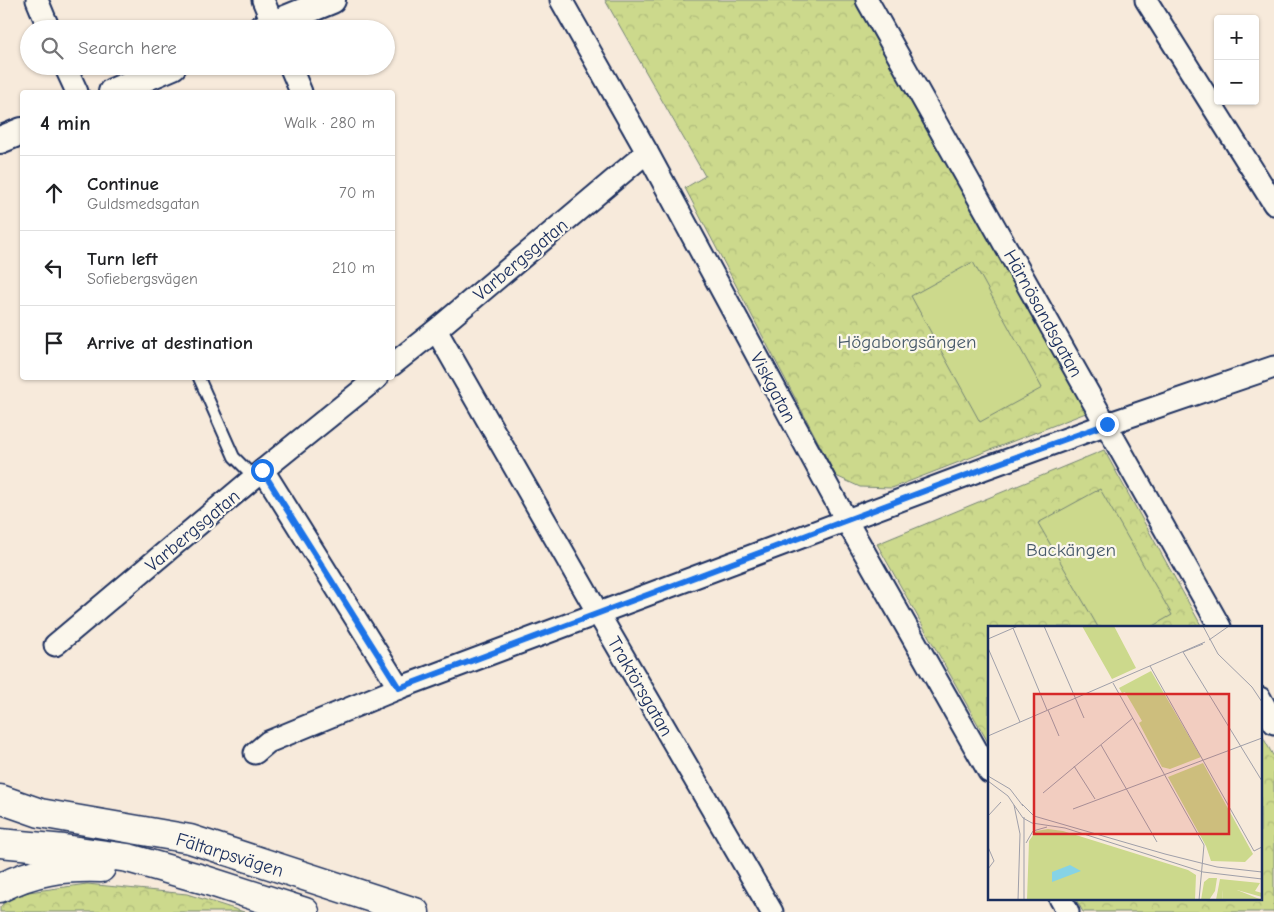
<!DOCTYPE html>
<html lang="en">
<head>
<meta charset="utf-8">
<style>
	:root { --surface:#fff; --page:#f6f6f6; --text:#202124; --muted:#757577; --line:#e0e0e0 }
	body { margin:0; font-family:"Comic Neue",sans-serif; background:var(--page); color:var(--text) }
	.controls { position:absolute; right:15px; top:15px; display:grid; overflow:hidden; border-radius:5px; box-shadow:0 1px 4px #0004 }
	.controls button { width:45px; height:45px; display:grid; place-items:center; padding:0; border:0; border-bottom:1px solid var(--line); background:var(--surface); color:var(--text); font:25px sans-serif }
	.stop { position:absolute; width:15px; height:15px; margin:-11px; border:4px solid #1a73e8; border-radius:50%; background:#fff }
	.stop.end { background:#1a73e8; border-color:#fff; box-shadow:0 1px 5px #0008 }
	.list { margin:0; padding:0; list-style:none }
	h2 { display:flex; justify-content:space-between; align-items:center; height:65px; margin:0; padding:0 20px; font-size:21px }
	h2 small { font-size:16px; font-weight:400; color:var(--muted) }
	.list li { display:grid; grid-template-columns:32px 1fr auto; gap:15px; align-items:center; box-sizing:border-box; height:75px; padding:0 20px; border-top:1px solid var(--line) }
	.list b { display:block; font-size:19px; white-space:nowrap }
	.list p { margin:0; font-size:16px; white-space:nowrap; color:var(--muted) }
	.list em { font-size:16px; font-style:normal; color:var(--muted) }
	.icon { flex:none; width:28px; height:28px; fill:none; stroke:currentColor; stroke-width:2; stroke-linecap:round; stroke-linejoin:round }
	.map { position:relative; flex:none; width:1274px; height:912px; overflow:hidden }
	.search { position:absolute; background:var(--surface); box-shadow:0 1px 4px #0004; left:20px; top:20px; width:375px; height:55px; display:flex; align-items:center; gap:12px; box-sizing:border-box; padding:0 18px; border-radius:28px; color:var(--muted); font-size:19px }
	.panel { position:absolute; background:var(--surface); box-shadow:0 1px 4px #0004; left:20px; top:90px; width:375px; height:290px; border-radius:5px }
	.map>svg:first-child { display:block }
	.park { fill:url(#park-crowns); stroke:#748475 }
	.garden { fill:#ccd98c; stroke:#748475 }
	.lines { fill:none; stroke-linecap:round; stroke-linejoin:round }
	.service-casing { stroke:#1b2f5e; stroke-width:14 }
	.minor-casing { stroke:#1b2f5e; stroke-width:25 }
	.tertiary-casing { stroke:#1b2f5e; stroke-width:30 }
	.secondary-casing { stroke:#1b2f5e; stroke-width:31 }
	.service { stroke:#fbf7ec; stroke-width:10 }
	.minor { stroke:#fbf7ec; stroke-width:21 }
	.tertiary { stroke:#fbf7ec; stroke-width:26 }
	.secondary { stroke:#fbf7ec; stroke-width:28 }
	.route { stroke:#1a73e8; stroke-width:6 }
	.labels { text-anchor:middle; stroke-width:4.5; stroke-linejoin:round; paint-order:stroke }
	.street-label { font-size:19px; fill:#1b2f5e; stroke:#fbf7ec }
	.park-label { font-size:19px; fill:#475a6a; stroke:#fbf7ec }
	.inset-road { fill:none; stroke:#9f9fa9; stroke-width:1 }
	.view { fill:#d62828; fill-opacity:0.15; stroke:#d62828; stroke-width:2.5 }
	.inset-edge { fill:none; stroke:#1b2f5e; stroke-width:2.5 }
</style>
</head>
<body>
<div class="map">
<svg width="1274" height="912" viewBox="0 0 1274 912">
	<defs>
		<pattern id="park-crowns" width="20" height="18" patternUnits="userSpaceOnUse" patternTransform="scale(1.25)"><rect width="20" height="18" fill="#ccd98c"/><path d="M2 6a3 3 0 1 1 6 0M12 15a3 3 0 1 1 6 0" fill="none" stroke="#afbb7b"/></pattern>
	</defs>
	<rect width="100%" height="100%" fill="#f7eadb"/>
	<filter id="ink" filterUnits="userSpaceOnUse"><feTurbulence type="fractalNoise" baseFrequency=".02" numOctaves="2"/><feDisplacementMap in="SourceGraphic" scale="10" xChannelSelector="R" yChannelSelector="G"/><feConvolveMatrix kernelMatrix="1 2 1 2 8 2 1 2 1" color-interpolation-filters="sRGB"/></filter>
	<g filter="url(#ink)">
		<!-- park -->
		<g class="park">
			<polygon points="605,0 857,0 1091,411 892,488 860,487 836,476 685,188 705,176"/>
			<polygon points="1104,450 1202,627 989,627 989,744 877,544"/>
			<polygon points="1260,732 1274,757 1274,912 1083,912 1075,898 1260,898"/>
			<polygon points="87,884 187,894 244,912 0,912 0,907 14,894"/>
		</g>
		<!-- garden -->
		<g class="garden">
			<polygon points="973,262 1042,388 980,422 911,296"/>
			<polygon points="1100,489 1172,615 1151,627 1098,627 1038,523"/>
		</g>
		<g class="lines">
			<!-- service casing -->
			<g class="service-casing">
				<polyline id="service" points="199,378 234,457 254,477"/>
			</g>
			<!-- minor casing -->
			<g class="minor-casing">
				<g id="minor">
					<polyline points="37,0 49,29"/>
					<polyline points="263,0 275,29"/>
					<polyline points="561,0 647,152 846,520 989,772"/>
					<polyline points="867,0 1220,627"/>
					<polyline points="1146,0 1274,204"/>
					<polyline points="65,66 77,92"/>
					<polyline points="290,66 301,92"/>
					<polyline points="436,330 598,613 772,912"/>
					<polyline points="392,365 436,330 647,152"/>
					<polyline points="263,470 399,688"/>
					<polyline points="55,645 263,470 377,378"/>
					<polyline points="1260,698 1274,723"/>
					<polyline points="255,753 268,742 399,688 983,469 1107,424 1274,367"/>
					<polyline points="1060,898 1068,912"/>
				</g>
			</g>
			<!-- tertiary casing -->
			<g class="tertiary-casing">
				<g id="tertiary">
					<polyline points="261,29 332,0"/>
					<polyline points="112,92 173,66"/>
					<polyline points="0,140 22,131"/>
				</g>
			</g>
			<!-- secondary casing -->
			<g class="secondary-casing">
				<g id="secondary">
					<polyline points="0,799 40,813 190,839 415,912"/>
					<polyline points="0,843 64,849 128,858 202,879 305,912"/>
					<path d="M0 888C34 870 63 867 101 868"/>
				</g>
			</g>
			<!-- service -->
			<use href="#service" class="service"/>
			<!-- minor -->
			<use href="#minor" class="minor"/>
			<!-- tertiary -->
			<use href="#tertiary" class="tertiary"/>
			<!-- secondary -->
			<use href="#secondary" class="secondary"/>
		</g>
	</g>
	<g class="lines" filter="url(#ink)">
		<!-- route -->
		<polyline class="route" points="262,470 399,688 983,469 1107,424"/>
	</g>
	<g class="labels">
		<!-- street labels -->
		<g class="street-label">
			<text transform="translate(520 259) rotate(-40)" y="7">Varbergsgatan</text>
			<text transform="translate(1044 313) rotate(61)" y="7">Härnösandsgatan</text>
			<text transform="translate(774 387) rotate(62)" y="7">Viskgatan</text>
			<text transform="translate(192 530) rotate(-40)" y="7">Varbergsgatan</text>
			<text transform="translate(641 686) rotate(60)" y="7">Traktörsgatan</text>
			<text transform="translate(230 854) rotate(17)" y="7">Fältarpsvägen</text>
		</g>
		<!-- park labels -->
		<g class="park-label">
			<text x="907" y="348">Högaborgsängen</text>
			<text x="1071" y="556">Backängen</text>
		</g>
	</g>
	<!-- overview -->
	<g transform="translate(988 626)">
		<rect width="274" height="274" fill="#f7eadb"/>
		<path d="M221 252H229L227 265 221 274H213L216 256ZM232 253 272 257 267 265 274 267V271L249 264H235L234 274H228Z" fill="#ccd98c"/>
		<path d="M94 0H126L148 42 124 53ZM163 45 213 131 182 143 174 141 151 97 154 95 137 66 134 67 131 62ZM215 137 265 228 257 236 223 235 218 220 180 151ZM60 203 75 205 200 244 208 249 207 274H39L41 215 48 205Z" fill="#ccd98c"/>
		<path d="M195 108 205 128 196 133 185 114ZM214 143 225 162 216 168 205 148ZM235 264H249L274 274H234Z" fill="#ccd98c"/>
		<path d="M82 239 93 245 64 256V246Z" fill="#86d3e5"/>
		<path class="inset-road" d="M56 0 96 92M215 0 230 28 264 61 274 76M25 2 59 84M0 13 30 0M221 14 241 0M0 22 32 96M195 26 274 155M195 26 215 18M162 40 266 225 274 221M125 57 216 219 211 274M60 84 71 110M0 110 217 16M113 119 169 216M86 140 107 173M0 150 22 163 35 180M0 155 20 170 26 179 32 208 30 274M55 167 145 92M34 178 46 190 177 228 229 241 274 246M26 179 35 192 44 197 77 202 215 246 274 253M85 183 274 112M0 190 13 176M38 217 45 205 59 201M0 221 6 235 0 243M36 274V191"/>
		<path class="view" d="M46 68H241V208H46Z"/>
		<rect width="274" height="274" class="inset-edge"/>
	</g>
</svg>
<div class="controls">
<button>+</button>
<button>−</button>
</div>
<div class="stop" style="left:262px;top:470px"></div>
<div class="stop end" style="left:1107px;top:424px"></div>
<div class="search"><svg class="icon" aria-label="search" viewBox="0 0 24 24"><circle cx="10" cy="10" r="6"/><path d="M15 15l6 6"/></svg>Search here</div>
<section class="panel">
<h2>4 min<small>Walk · 280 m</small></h2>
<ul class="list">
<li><svg class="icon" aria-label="ahead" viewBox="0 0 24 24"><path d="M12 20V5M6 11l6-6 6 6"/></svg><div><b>Continue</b><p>Guldsmedsgatan</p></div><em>70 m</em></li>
<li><svg class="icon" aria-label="left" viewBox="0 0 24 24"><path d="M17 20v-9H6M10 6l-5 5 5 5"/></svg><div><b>Turn left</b><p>Sofiebergsvägen</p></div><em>210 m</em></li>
<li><svg class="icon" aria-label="arrive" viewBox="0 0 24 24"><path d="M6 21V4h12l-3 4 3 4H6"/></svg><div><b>Arrive at destination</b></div></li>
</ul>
</section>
</div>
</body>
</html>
